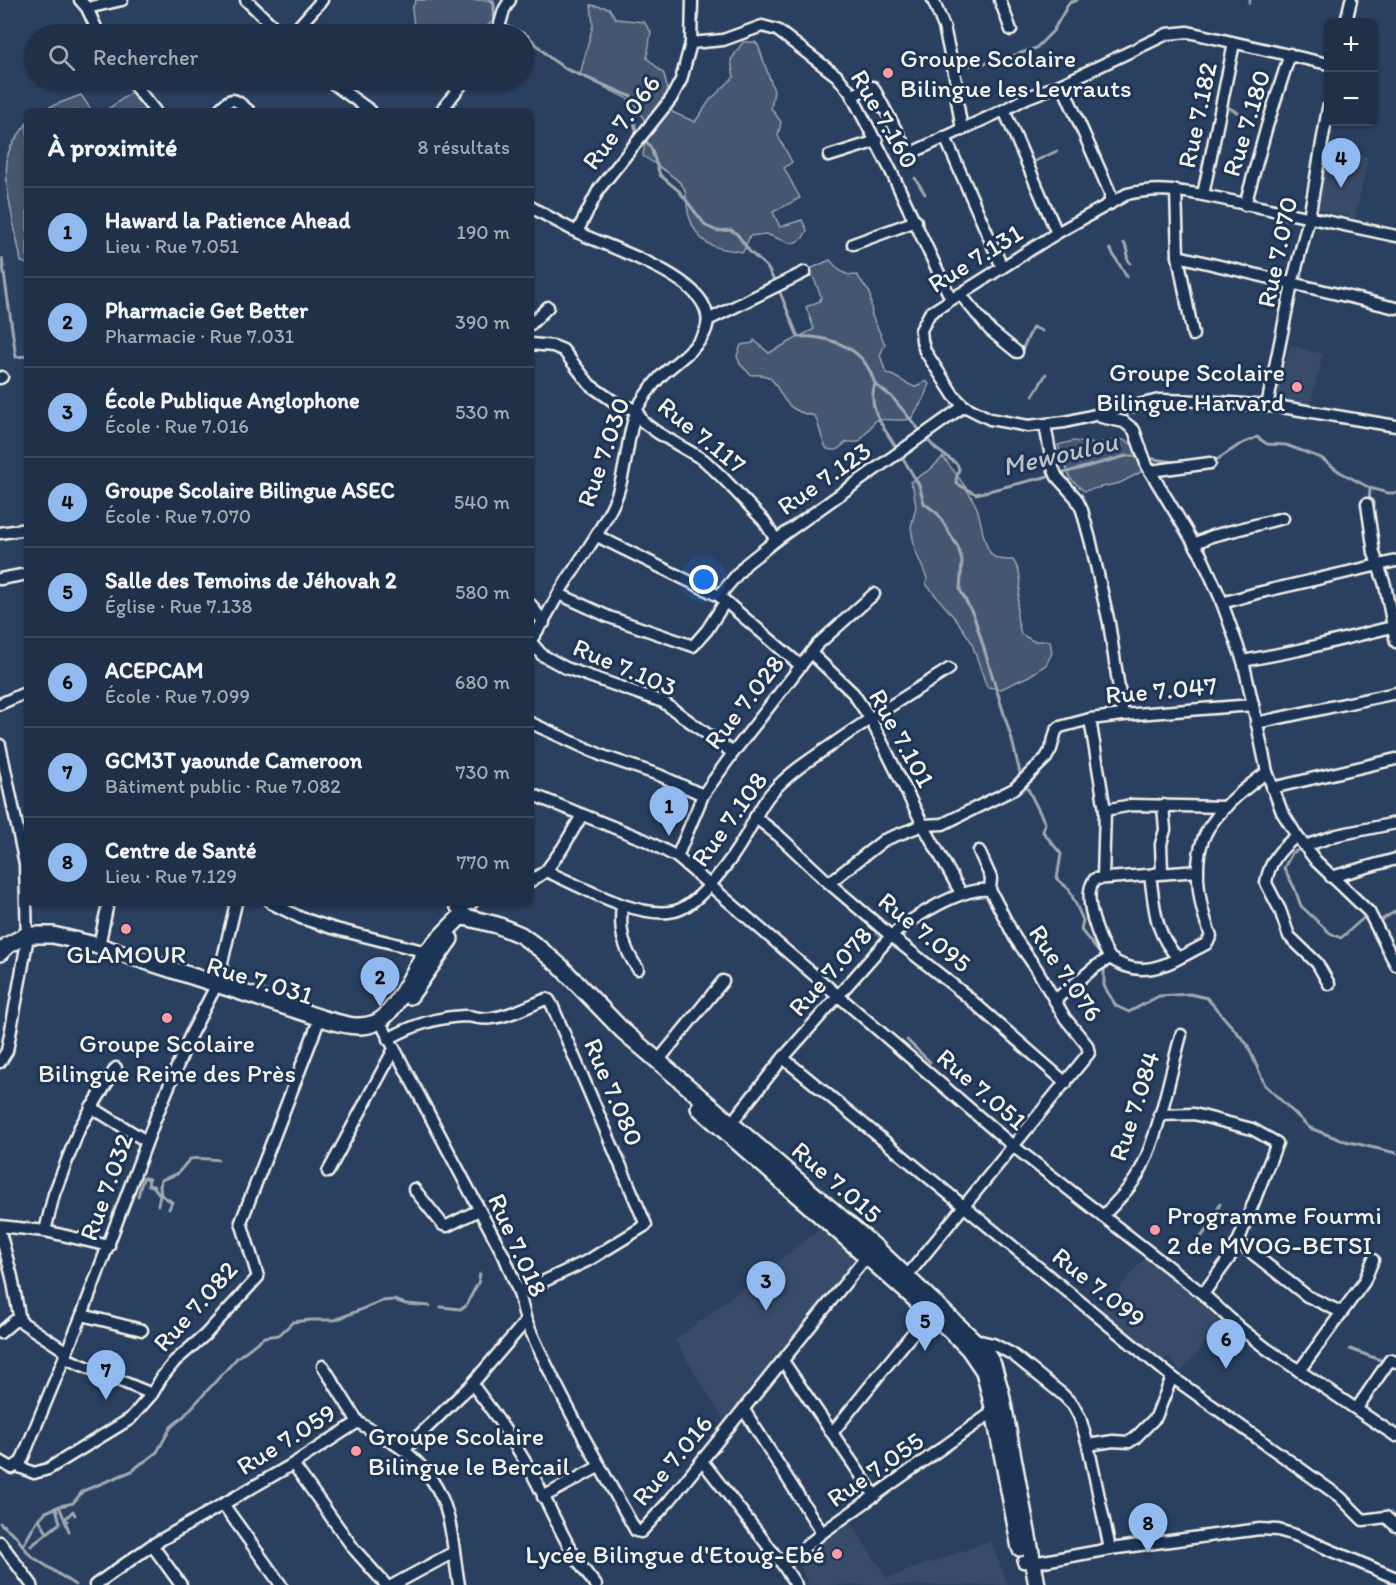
<!DOCTYPE html>
<html lang="fr">
<head>
<meta charset="utf-8">
<style>
	:root { --surface:#203048; --page:#28384f; --text:#f1f3f6; --muted:#a2a9b4; --line:#3d4b60; --accent:#90b9f0 }
	body { margin:0; font-family:Itim,sans-serif; background:var(--page); color:var(--text) }
	.controls { position:absolute; right:18px; top:18px; display:grid; overflow:hidden; border-radius:9px; box-shadow:0 2px 4px #0004 }
	.controls button { width:54px; height:54px; display:grid; place-items:center; padding:0; border:0; border-bottom:2px solid var(--line); background:var(--surface); color:var(--text); font:30px sans-serif }
	.you { position:absolute; left:704px; top:580px; width:21px; height:21px; margin:-15px; border:4px solid #fff; border-radius:50%; background:#1a73e8; box-shadow:0 0 0 9px #1a73e833 }
	.badge { display:grid; place-items:center; width:39px; height:39px; border-radius:50%; background:var(--accent); color:#111; font-size:20px; font-weight:700 }
	.pin { position:absolute; translate:-50% -50px; filter:drop-shadow(0 2px 3px #0008) }
	.pin::after { content:''; position:absolute; top:32px; width:21px; height:18px; background:inherit; clip-path:polygon(0 0,100% 0,50% 100%) }
	.list { margin:0; padding:0; list-style:none }
	h2 { display:flex; justify-content:space-between; align-items:center; height:78px; margin:0; padding:0 24px; font-size:26px }
	h2 small { font-size:20px; font-weight:400; color:var(--muted) }
	.list li { display:grid; grid-template-columns:39px 1fr auto; gap:18px; align-items:center; box-sizing:border-box; height:90px; padding:0 24px; border-top:2px solid var(--line) }
	.list b { display:block; font-size:22px; white-space:nowrap }
	.list p { margin:0; font-size:20px; white-space:nowrap; color:var(--muted) }
	.list em { font-size:20px; font-style:normal; color:var(--muted) }
	.icon { flex:none; width:33px; height:33px; fill:none; stroke:currentColor; stroke-width:2; stroke-linecap:round; stroke-linejoin:round }
	.map { position:relative; flex:none; width:1396px; height:1585px; overflow:hidden }
	.search { position:absolute; background:var(--surface); box-shadow:0 2px 4px #0004; left:24px; top:24px; width:510px; height:66px; display:flex; align-items:center; gap:15px; box-sizing:border-box; padding:0 21px; border-radius:33px; color:var(--muted); font-size:22px }
	.panel { position:absolute; background:var(--surface); box-shadow:0 2px 4px #0004; left:24px; top:108px; width:510px; height:798px; border-radius:9px }
	.map>svg:first-child { display:block }
	.built { fill:#374c69 }
	.green { fill:#445771; stroke:#9ca4ac; stroke-width:1.5 }
	.lines { fill:none; stroke-linecap:round; stroke-linejoin:round }
	.stream { stroke:#a1a8b0; stroke-width:3 }
	.street-casing { stroke:#f4f1e8; stroke-width:15 }
	.secondary-casing { stroke:#f4f1e8; stroke-width:20 }
	.street { stroke:#1d3557; stroke-width:10 }
	.secondary { stroke:#1d3557; stroke-width:15 }
	.poi-dot { fill:#ff9aa2; stroke:#1d3557; stroke-width:2 }
	.labels { text-anchor:middle; stroke-width:6; stroke-linejoin:round; paint-order:stroke }
	.poi-label { font-size:26px; fill:#f4f1e8; stroke:#1d3557; text-anchor:start }
	.street-label { font-size:26px; fill:#f4f1e8; stroke:#1d3557 }
	.water-label { font-size:27px; font-style:italic; fill:#bdc1c2; stroke:#1d3557 }
</style>
</head>
<body>
<div class="map">
<svg width="1396" height="1585" viewBox="0 0 1396 1585">
	<rect width="100%" height="100%" fill="#2a4060"/>
	<filter id="ink" filterUnits="userSpaceOnUse"><feTurbulence type="fractalNoise" baseFrequency=".0167" numOctaves="2"/><feDisplacementMap in="SourceGraphic" scale="12" xChannelSelector="R" yChannelSelector="G"/><feConvolveMatrix kernelMatrix="1 2 1 2 8 2 1 2 1" color-interpolation-filters="sRGB"/></filter>
	<g filter="url(#ink)">
		<!-- built -->
		<g class="built">
			<polygon points="1327,148 1368,157 1354,222 1348,220 1349,215 1341,214 1341,216 1316,209"/>
			<polygon points="1290,345 1323,354 1310,405 1275,400"/>
			<polygon points="823,1227 858,1256 728,1427 675,1340"/>
			<polygon points="1146,1256 1180,1282 1222,1324 1181,1372 1168,1356 1162,1363 1102,1310"/>
			<polygon points="850,1522 887,1578 991,1541 1008,1585 808,1585 800,1564 803,1552"/>
		</g>
		<!-- green -->
		<g class="green">
			<polygon points="416,0 494,0 494,20 486,27 478,27 473,34 415,34 412,9"/>
			<path d="M591 5 609 8 616 19 644 22 651 32 647 58 664 74 672 112 695 122 710 100 734 77 731 60 743 42H755L758 45 774 91 771 108 781 122 778 136 792 162 784 168 800 198 773 212 780 227 802 220 807 230 803 238 792 244 766 234 750 236 743 252C715 248 699 247 689 216 686 207 688 197 684 188 678 177 654 164 643 156 646 131 650 121 632 101L580 75 593 25Z"/>
			<polygon points="131,93 146,111 105,111"/>
			<polygon points="81,95 92,111 39,111"/>
			<path d="M27 123V264L21 262C17 232 0 180 9 151 13 141 21 132 27 123Z"/>
			<path d="M830 260C838 269 844 277 857 275L870 293 872 316 885 344 880 355 886 373C897 376 906 385 916 387L926 381 929 384 923 400 911 419C899 422 888 418 876 420L859 442H847C837 448 841 452 827 449 821 440 820 427 815 416 806 414 796 412 789 405 773 389 779 372 751 375L740 364 737 356 741 345 753 343 754 340 769 353 814 329 806 307 820 301 821 296 810 269Z"/>
			<path d="M1120 439C1140 444 1138 454 1141 472L1120 483 1084 491 1070 478 1058 445 1073 441 1095 444Z"/>
			<path d="M943 457C956 474 968 488 977 508 982 522 982 541 991 554 996 560 1005 560 1013 560 1028 583 1016 593 1017 615 1017 621 1020 628 1021 634L1033 641H1050L1052 653 1046 665 1029 676 1001 689 987 687 971 641 958 622 926 584 927 578 915 550 911 527 916 507 913 487 910 482 931 469Z"/>
		</g>
		<g class="lines">
			<!-- stream -->
			<g class="stream">
				<polyline points="490,0 494,4 494,16 498,19"/>
				<polyline points="1249,3 1250,0"/>
				<path d="M503 24 527 35 550 58 566 69 632 97 638 106C636 116 631 125 639 134"/>
				<polyline points="962,66 994,62 1036,48 1053,31 1069,3 1077,0"/>
				<polyline points="1226,106 1253,121"/>
				<path d="M644 139 651 148 660 175 679 191 706 226 717 231 731 230 737 234 750 252 767 267 779 290 798 337C821 335 854 344 867 366 871 372 873 378 875 384 866 408 885 429 897 449"/>
				<polyline points="1029,164 1057,151"/>
				<polyline points="915,178 925,194"/>
				<polyline points="1124,243 1128,251 1127,258 1130,263"/>
				<polyline points="1110,249 1127,277"/>
				<polyline points="2,259 16,357 27,356"/>
				<polyline points="1021,352 1033,327 1042,331"/>
				<polyline points="876,385 892,397 921,432"/>
				<polyline points="1033,396 1046,374"/>
				<polyline points="925,437 936,449 957,464 959,469 956,480 957,484 976,494 1053,475"/>
				<polyline points="901,455 919,485 924,503 938,514 958,547 962,561 960,590 974,616 1012,740 1020,773 1045,823 1043,832 1061,854 1057,879 1069,889 1083,920 1081,930 1101,955 1104,962 1104,986 1116,1006 1129,1012 1159,996 1190,994 1207,998 1247,1044 1265,1085 1310,1128 1341,1140 1396,1153"/>
				<polyline points="1147,458 1182,463"/>
				<polyline points="1212,460 1218,459 1239,445 1257,437 1267,444 1286,445 1321,458 1340,472 1370,488 1388,493 1396,493"/>
				<polyline points="1060,474 1126,456 1140,456"/>
				<polyline points="1369,502 1370,488"/>
				<polyline points="1303,848 1292,853 1284,868 1295,889 1301,906 1330,933 1341,938 1367,915"/>
				<polyline points="1378,922 1396,911"/>
				<polyline points="907,1040 930,1062"/>
				<polyline points="138,1196 143,1178 145,1178 149,1179 148,1185 153,1186 160,1195 158,1205"/>
				<path d="M169 1209 172 1202 161 1195 160 1187 161 1180 177 1174 190 1159C194 1158 213 1159 218 1160"/>
				<polyline points="1197,1242 1211,1224 1220,1204"/>
				<polyline points="441,1307 460,1309 465,1307 478,1283 480,1274"/>
				<polyline points="1350,1349 1383,1361"/>
				<polyline points="144,1462 157,1452 171,1427 183,1417 237,1358 264,1337 279,1335 293,1322 311,1320 335,1320 382,1301 394,1300 406,1304 430,1306"/>
				<polyline points="59,1506 69,1531"/>
				<polyline points="39,1519 47,1533"/>
				<polyline points="67,1521 65,1519 73,1511 75,1515"/>
				<polyline points="0,1523 15,1535 30,1555 75,1585"/>
				<polyline points="24,1544 37,1521 46,1512 60,1506 73,1503 83,1491 132,1471 143,1462"/>
				<polyline points="31,1546 60,1523 56,1508"/>
			</g>
			<!-- street casing -->
			<g class="street-casing">
				<g id="street">
					<polyline points="80,0 87,8 99,34"/>
					<polyline points="246,0 281,34"/>
					<polyline points="933,0 944,27 957,86 957,100 962,130"/>
					<polyline points="1000,0 1011,30"/>
					<polyline points="87,8 122,0"/>
					<polyline points="1346,22 1351,0"/>
					<polyline points="292,34 322,0"/>
					<polyline points="497,34 504,10 510,0"/>
					<polyline points="691,43 723,40 762,26 777,30 837,76 850,92 890,169 951,299"/>
					<polyline points="130,80 155,111"/>
					<polyline points="328,80 371,111"/>
					<polyline points="1062,84 1167,34 1188,32 1328,64"/>
					<polyline points="852,96 869,87 873,87 909,154 1004,110 1026,98 1062,84 1110,193 1110,204"/>
					<polyline points="1004,110 1057,233"/>
					<path d="M218 111C232 95 234 98 249 111"/>
					<polyline points="441,111 465,80"/>
					<polyline points="945,137 1002,267"/>
					<polyline points="829,156 877,141"/>
					<polyline points="1176,190 1178,256 1396,308"/>
					<polyline points="1203,195 1234,43"/>
					<polyline points="1245,205 1267,126 1290,54"/>
					<path d="M531 207C547 216 563 225 579 233 613 249 691 273 705 308 718 338 680 357 662 375 655 382 639 402 636 412 626 440 627 472 615 500 600 534 578 562 559 593 550 609 542 625 531 640"/>
					<polyline points="577,232 599,189 671,99 681,80 691,43 692,0"/>
					<path d="M1396 236 1203 195C1176 190 1153 188 1127 194L1057 233 930 313 921 330 922 341 925 351 954 396 964 406 990 419 1028 426 1065 422 1159 400 1205 401 1282 407 1396 426"/>
					<polyline points="853,244 916,221"/>
					<polyline points="1178,256 1193,335"/>
					<polyline points="960,294 990,330 1017,352"/>
					<polyline points="708,320 805,272"/>
					<polyline points="531,324 548,307"/>
					<polyline points="531,344 553,346 563,350 590,385 613,401 636,410 643,422 658,433 704,460 723,478 764,521 776,540"/>
					<polyline points="0,378 2,377"/>
					<polyline points="1267,406 1292,284 1309,218 1328,108"/>
					<polyline points="1101,417 1124,422 1134,430 1147,466 1201,555 1220,597 1243,661 1253,705"/>
					<polyline points="1045,425 1053,468 1057,477 1076,498 1082,510 1091,543 1109,623 1123,715"/>
					<polyline points="1150,471 1210,463"/>
					<polyline points="1367,504 1374,553 1385,585 1396,642"/>
					<polyline points="0,533 27,529"/>
					<polyline points="597,536 719,596 801,666"/>
					<polyline points="1194,544 1212,536 1283,518"/>
					<polyline points="0,579 22,575"/>
					<polyline points="559,594 609,617 693,646 707,630 725,602"/>
					<polyline points="719,596 746,564 776,540 964,406"/>
					<polyline points="1222,603 1257,593 1396,561"/>
					<polyline points="531,605 544,623"/>
					<polyline points="531,642 542,655 566,668 663,702 733,753"/>
					<polyline points="811,653 853,693 870,718 923,825 961,893"/>
					<polyline points="1243,661 1299,650 1396,626"/>
					<polyline points="0,704 27,692"/>
					<polyline points="1090,719 1105,810 1132,805 1226,807"/>
					<polyline points="531,723 603,756 659,775 703,795"/>
					<polyline points="1256,723 1396,693"/>
					<polyline points="0,745 25,864 27,942 7,1051 0,1062"/>
					<polyline points="1272,788 1396,759"/>
					<polyline points="531,794 645,840 677,857 1013,1146 1203,1294 1240,1328 1267,1349 1396,1436"/>
					<path d="M1163 805 1165 830 1161 844 1162 872 1150 875C1155 909 1154 932 1178 958"/>
					<polyline points="755,817 779,836 829,883 891,936 963,993 1066,1083"/>
					<path d="M1297 836C1280 849 1269 862 1266 883L1280 910 1289 936 1317 963 1329 984"/>
					<polyline points="1305,846 1337,835 1396,823"/>
					<polyline points="677,857 703,795 733,753 817,645 874,594"/>
					<polyline points="546,871 562,849 582,815"/>
					<polyline points="1103,877 1105,810"/>
					<polyline points="1331,877 1396,859"/>
					<path d="M531 881 546 871C580 886 638 920 675 911 700 905 734 856 746 835 755 820 760 805 772 792 789 773 812 758 833 744 871 717 910 694 949 669"/>
					<polyline points="829,883 884,840 923,825 943,824 1014,789 1046,758 1051,749 1056,731 1060,727 1090,719 1123,715 1253,705 1267,772 1282,812 1297,836 1316,861 1369,912 1396,965"/>
					<polyline points="271,903 301,918 332,928 427,952"/>
					<polyline points="454,903 464,920"/>
					<path d="M622 905C619 930 623 948 638 969"/>
					<polyline points="457,908 472,903"/>
					<polyline points="99,946 108,903"/>
					<path d="M1110 958C1100 942 1080 896 1095 879L1198 871"/>
					<path d="M1055 1000 1095 967 1110 958C1145 983 1174 960 1206 944L1211 936C1198 904 1189 853 1212 823 1226 803 1247 787 1267 772"/>
					<polyline points="384,1029 505,1258 519,1293 526,1321 472,1384 404,1450"/>
					<path d="M388 1039C411 1026 437 1017 464 1016 474 1016 482 1020 492 1018 510 1016 529 1006 546 999L549 1000 552 1005 646 1225 589 1260 519 1293"/>
					<polyline points="783,1058 1172,1377 1340,1497 1363,1520 1386,1517 1396,1526"/>
					<polyline points="658,1061 723,981"/>
					<polyline points="91,1107 146,1141"/>
					<polyline points="1159,1115 1194,1114 1252,1129 1277,1143 1238,1242 1228,1260 1203,1294"/>
					<path d="M732 1122 783 1058 891 936C912 918 962 886 990 890"/>
					<polyline points="328,1172 394,1049"/>
					<polyline points="414,1189 443,1225 447,1226 479,1210"/>
					<path d="M1103 1216C1117 1201 1132 1187 1141 1169 1159 1133 1170 1075 1181 1035"/>
					<polyline points="0,1226 45,1231 109,1246"/>
					<polyline points="45,1231 54,1194 80,1127 116,1068"/>
					<polyline points="0,1232 12,1277 20,1321"/>
					<polyline points="1238,1242 1307,1296 1341,1312"/>
					<polyline points="907,1276 1089,1053 1087,1045 1065,1018 1036,968 1015,938 990,890 991,878 979,851"/>
					<polyline points="82,1315 142,1330"/>
					<path d="M526 1321C558 1393 597 1462 636 1531L641 1532 670 1500 867 1256"/>
					<polyline points="0,1333 14,1321 20,1321 67,1352"/>
					<polyline points="976,1340 993,1344 1012,1354 1062,1394 1073,1405 1080,1418 1088,1445 1110,1549"/>
					<polyline points="65,1358 152,1394 162,1377 175,1361 205,1335 258,1277 241,1222 318,1023"/>
					<polyline points="783,1361 875,1496"/>
					<polyline points="323,1366 358,1422"/>
					<polyline points="1299,1371 1364,1282 1373,1260"/>
					<path d="M472 1384C493 1411 512 1439 529 1468 551 1507 566 1551 596 1585"/>
					<polyline points="1357,1408 1390,1360 1396,1362"/>
					<polyline points="744,1410 822,1533"/>
					<polyline points="832,1433 929,1313"/>
					<polyline points="1088,1445 1113,1441 1129,1442 1135,1438 1156,1417 1172,1377"/>
					<polyline points="0,1461 12,1468 21,1462 82,1315 156,1117 190,1036 217,984 236,903"/>
					<polyline points="702,1461 783,1565 796,1585"/>
					<polyline points="293,1464 354,1549 386,1585"/>
					<polyline points="17,1466 34,1473 48,1469 130,1419 152,1394"/>
					<polyline points="543,1497 600,1466"/>
					<polyline points="223,1504 281,1585"/>
					<polyline points="0,1542 32,1585"/>
					<polyline points="152,1545 181,1585"/>
					<polyline points="1023,1562 1033,1563 1110,1549 1260,1529 1278,1530 1295,1535 1396,1578"/>
					<polyline points="783,1565 822,1533 994,1411"/>
					<path d="M95 1585 152 1545 293 1464 358 1422C373 1432 391 1440 405 1451 454 1492 449 1527 459 1585"/>
					<polyline points="393,1585 454,1552"/>
				</g>
			</g>
			<!-- secondary casing -->
			<g class="secondary-casing">
				<g id="secondary">
					<path d="M0 953 8 945 27 935H53L99 946 321 1018C338 1023 358 1030 375 1023 396 1015 412 971 426 953 437 940 449 928 461 916L497 925 521 935 540 949 560 966 623 1031 875 1247 985 1351 993 1365 1001 1393 1037 1585"/>
					<polyline points="410,996 450,939"/>
					<polyline points="699,1108 950,1330 969,1349 984,1371 994,1411 1020,1548"/>
				</g>
			</g>
			<!-- street -->
			<use href="#street" class="street"/>
			<!-- secondary -->
			<use href="#secondary" class="secondary"/>
		</g>
	</g>
	<!-- markers -->
	<g class="poi-dot">
		<circle cx="888" cy="73" r="6"/>
		<circle cx="1297" cy="387" r="6"/>
		<circle cx="126" cy="929" r="6"/>
		<circle cx="167" cy="1018" r="6"/>
		<circle cx="1155" cy="1230" r="6"/>
		<circle cx="356" cy="1451" r="6"/>
		<circle cx="837" cy="1554" r="6"/>
	</g>
	<g class="labels">
		<!-- poi labels -->
		<g class="poi-label">
			<text x="900" y="67">Groupe Scolaire<tspan x="900" dy="30">Bilingue les Levrauts</tspan></text>
			<text x="1285" y="381" text-anchor="end">Groupe Scolaire<tspan x="1285" dy="30">Bilingue Harvard</tspan></text>
			<text x="126" y="963" text-anchor="middle">GLAMOUR</text>
			<text x="167" y="1052" text-anchor="middle">Groupe Scolaire<tspan x="167" dy="30">Bilingue Reine des Près</tspan></text>
			<text x="1167" y="1224">Programme Fourmi<tspan x="1167" dy="30">2 de MVOG-BETSI</tspan></text>
			<text x="368" y="1445">Groupe Scolaire<tspan x="368" dy="30">Bilingue le Bercail</tspan></text>
			<text x="825" y="1563" text-anchor="end">Lycée Bilingue d'Etoug-Ebé</text>
		</g>
		<!-- street labels -->
		<g class="street-label">
			<text transform="translate(1197 115) rotate(-78)" y="9">Rue 7.182</text>
			<text transform="translate(885 119) rotate(60)" y="9">Rue 7.160</text>
			<text transform="translate(621 122) rotate(-53)" y="9">Rue 7.066</text>
			<text transform="translate(1246 123) rotate(-73)" y="9">Rue 7.180</text>
			<text transform="translate(1277 252) rotate(-78)" y="9">Rue 7.070</text>
			<text transform="translate(975 258) rotate(-32)" y="9">Rue 7.131</text>
			<text transform="translate(702 435) rotate(39)" y="9">Rue 7.117</text>
			<text transform="translate(603 452) rotate(-71)" y="9">Rue 7.030</text>
			<text transform="translate(824 478) rotate(-35)" y="9">Rue 7.123</text>
			<text transform="translate(625 667) rotate(23)" y="9">Rue 7.103</text>
			<text transform="translate(1161 690) rotate(-5)" y="9">Rue 7.047</text>
			<text transform="translate(744 702) rotate(-52)" y="9">Rue 7.028</text>
			<text transform="translate(902 738) rotate(61)" y="9">Rue 7.101</text>
			<text transform="translate(729 819) rotate(-54)" y="9">Rue 7.108</text>
			<text transform="translate(925 932) rotate(39)" y="9">Rue 7.095</text>
			<text transform="translate(830 971) rotate(-48)" y="9">Rue 7.078</text>
			<text transform="translate(1066 973) rotate(56)" y="9">Rue 7.076</text>
			<text transform="translate(260 980) rotate(17)" y="9">Rue 7.031</text>
			<text transform="translate(982 1089) rotate(41)" y="9">Rue 7.051</text>
			<text transform="translate(614 1092) rotate(67)" y="9">Rue 7.080</text>
			<text transform="translate(1134 1106) rotate(-72)" y="9">Rue 7.084</text>
			<text transform="translate(837 1182) rotate(41)" y="9">Rue 7.015</text>
			<text transform="translate(106 1187) rotate(-70)" y="9">Rue 7.032</text>
			<text transform="translate(518 1245) rotate(66)" y="9">Rue 7.018</text>
			<text transform="translate(1099 1287) rotate(39)" y="9">Rue 7.099</text>
			<text transform="translate(195 1306) rotate(-48)" y="9">Rue 7.082</text>
			<text transform="translate(286 1439) rotate(-32)" y="9">Rue 7.059</text>
			<text transform="translate(672 1460) rotate(-50)" y="9">Rue 7.016</text>
			<text transform="translate(875 1469) rotate(-35)" y="9">Rue 7.055</text>
		</g>
		<!-- water labels -->
		<g class="water-label">
			<text transform="translate(1060 454) rotate(-13)" y="9">Mewoulou</text>
		</g>
	</g>
</svg>
<div class="controls">
<button>+</button>
<button>−</button>
</div>
<div class="you"></div>
<div class="pin badge" style="left:669px;top:836px">1</div>
<div class="pin badge" style="left:380px;top:1007px">2</div>
<div class="pin badge" style="left:766px;top:1311px">3</div>
<div class="pin badge" style="left:1341px;top:188px">4</div>
<div class="pin badge" style="left:925px;top:1351px">5</div>
<div class="pin badge" style="left:1226px;top:1369px">6</div>
<div class="pin badge" style="left:106px;top:1400px">7</div>
<div class="pin badge" style="left:1148px;top:1553px">8</div>
<div class="search"><svg class="icon" aria-label="search" viewBox="0 0 24 24"><circle cx="10" cy="10" r="6"/><path d="M15 15l6 6"/></svg>Rechercher</div>
<section class="panel">
<h2>À proximité<small>8 résultats</small></h2>
<ul class="list">
<li><span class="badge">1</span><div><b>Haward la Patience Ahead</b><p>Lieu · Rue 7.051</p></div><em>190 m</em></li>
<li><span class="badge">2</span><div><b>Pharmacie Get Better</b><p>Pharmacie · Rue 7.031</p></div><em>390 m</em></li>
<li><span class="badge">3</span><div><b>École Publique Anglophone</b><p>École · Rue 7.016</p></div><em>530 m</em></li>
<li><span class="badge">4</span><div><b>Groupe Scolaire Bilingue ASEC</b><p>École · Rue 7.070</p></div><em>540 m</em></li>
<li><span class="badge">5</span><div><b>Salle des Temoins de Jéhovah 2</b><p>Église · Rue 7.138</p></div><em>580 m</em></li>
<li><span class="badge">6</span><div><b>ACEPCAM</b><p>École · Rue 7.099</p></div><em>680 m</em></li>
<li><span class="badge">7</span><div><b>GCM3T yaounde Cameroon</b><p>Bâtiment public · Rue 7.082</p></div><em>730 m</em></li>
<li><span class="badge">8</span><div><b>Centre de Santé</b><p>Lieu · Rue 7.129</p></div><em>770 m</em></li>
</ul>
</section>
</div>
</body>
</html>
